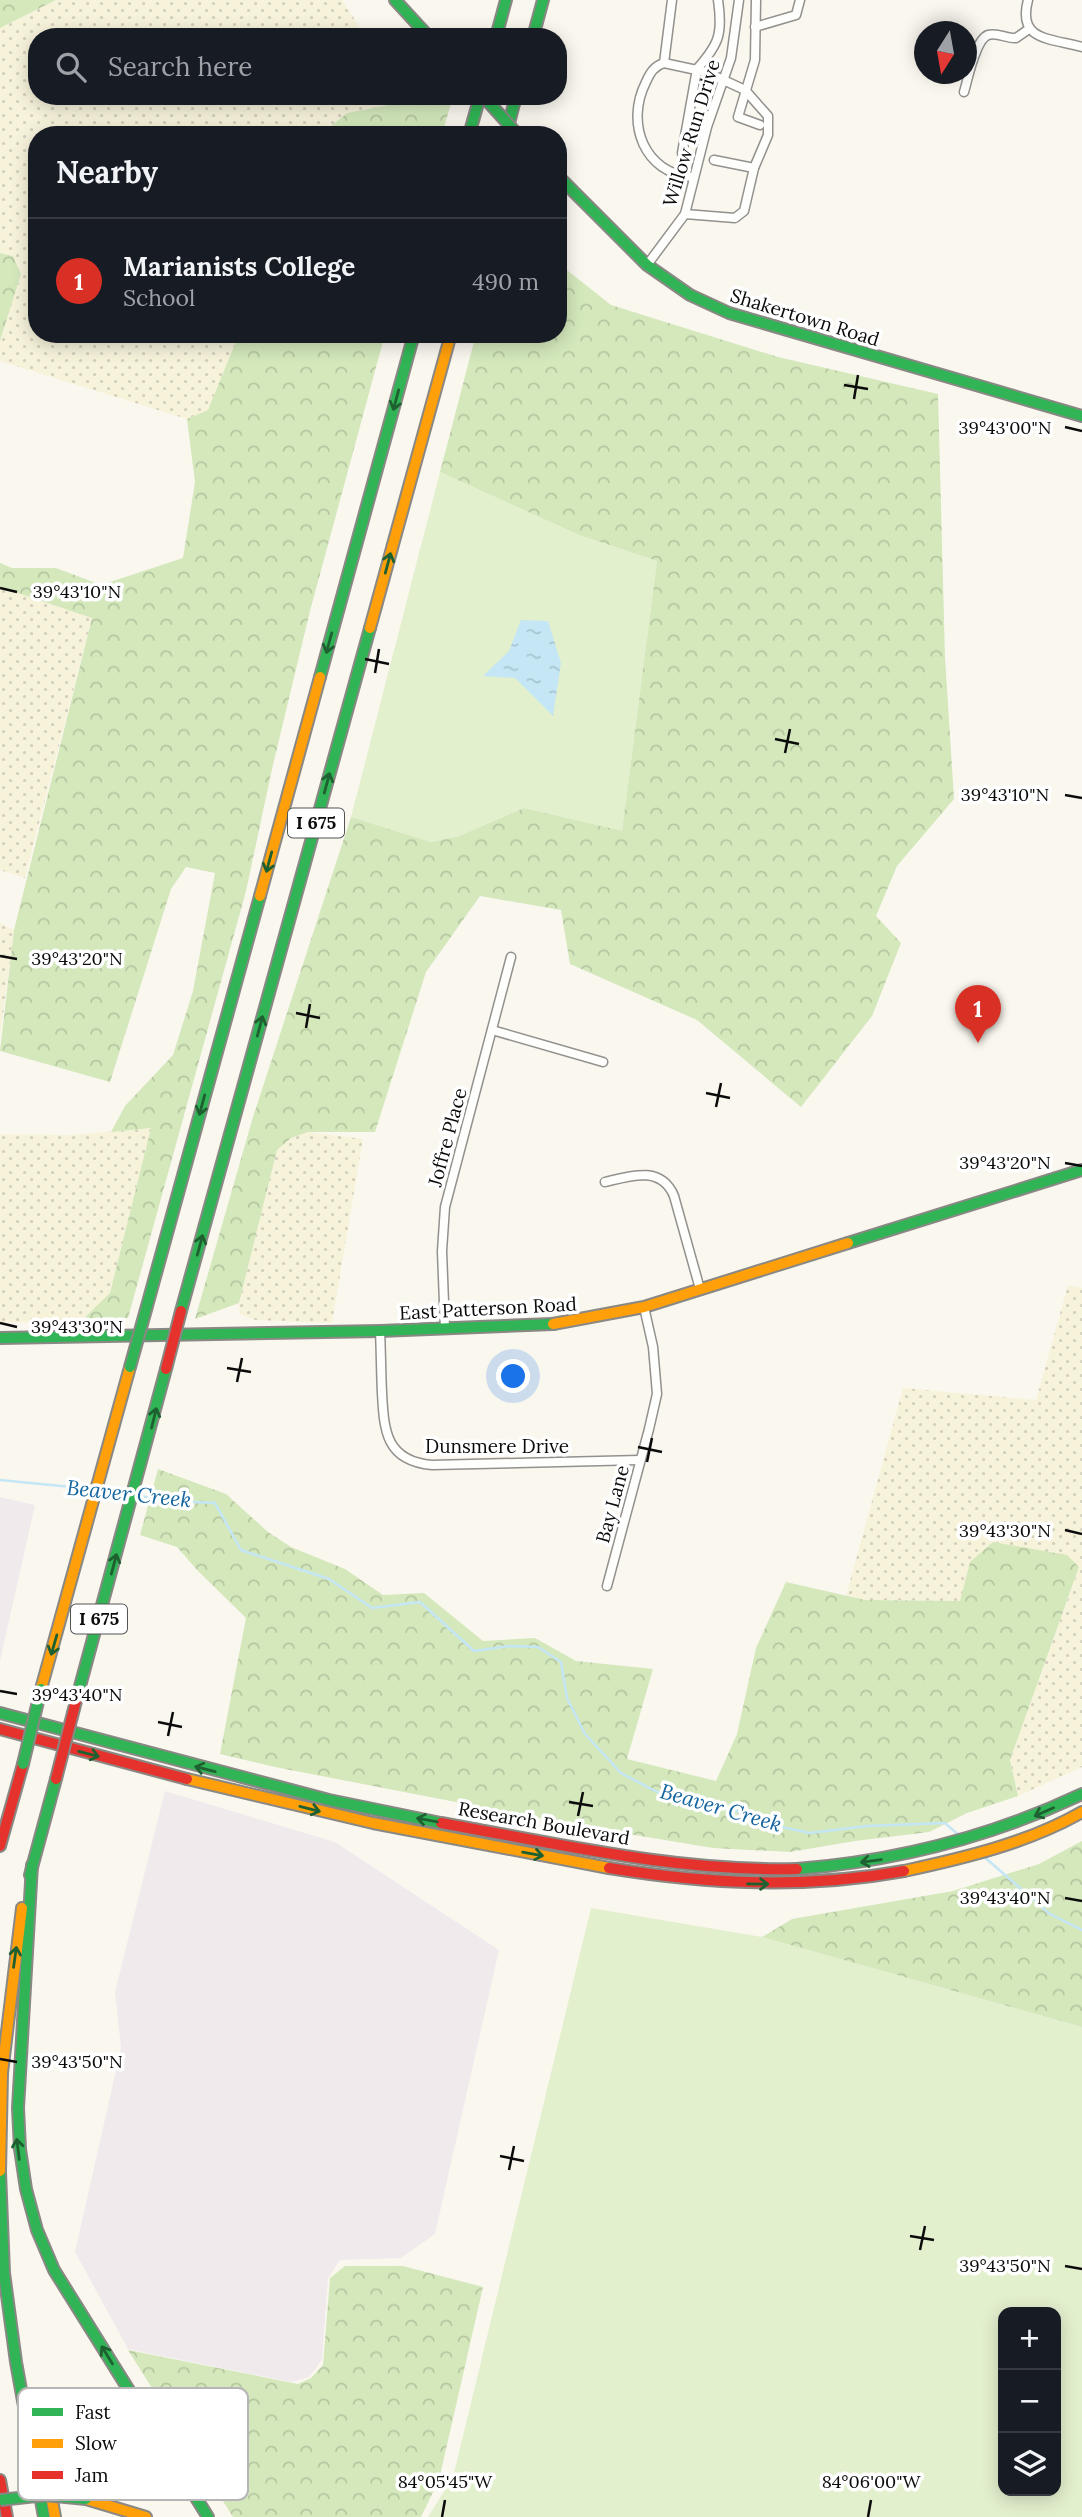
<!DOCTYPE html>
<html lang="en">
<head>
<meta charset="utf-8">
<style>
	:root { --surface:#171b24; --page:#242831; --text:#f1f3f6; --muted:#9ea1a6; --line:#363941; --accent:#d93025 }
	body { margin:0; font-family:Lora,serif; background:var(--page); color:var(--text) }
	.controls { position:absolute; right:21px; bottom:21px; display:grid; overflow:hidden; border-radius:14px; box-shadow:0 4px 18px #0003 }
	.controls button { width:63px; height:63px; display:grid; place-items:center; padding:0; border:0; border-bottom:2px solid var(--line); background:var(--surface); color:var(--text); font:35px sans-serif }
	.compass { position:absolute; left:914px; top:21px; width:63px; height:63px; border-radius:50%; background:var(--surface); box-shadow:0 4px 18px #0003; rotate:191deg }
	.you { position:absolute; left:514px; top:1377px; width:24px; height:24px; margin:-18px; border:5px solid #fff; border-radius:50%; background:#1a73e8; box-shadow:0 0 0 10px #1a73e833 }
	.badge { display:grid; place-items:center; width:46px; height:46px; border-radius:50%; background:var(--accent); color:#fff; font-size:23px; font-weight:700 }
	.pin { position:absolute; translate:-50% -58px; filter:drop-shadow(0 2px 4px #0008) }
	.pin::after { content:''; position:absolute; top:37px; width:24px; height:21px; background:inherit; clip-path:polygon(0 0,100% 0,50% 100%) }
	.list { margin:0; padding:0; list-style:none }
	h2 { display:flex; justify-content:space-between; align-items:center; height:91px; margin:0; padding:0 28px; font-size:30px }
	h2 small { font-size:23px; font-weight:400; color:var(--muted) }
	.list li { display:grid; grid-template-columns:46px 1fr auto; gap:21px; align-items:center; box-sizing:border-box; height:126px; padding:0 28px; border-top:2px solid var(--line) }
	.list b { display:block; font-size:26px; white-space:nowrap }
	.list p { margin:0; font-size:23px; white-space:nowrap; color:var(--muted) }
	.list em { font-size:23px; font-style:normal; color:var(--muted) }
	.icon { flex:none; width:38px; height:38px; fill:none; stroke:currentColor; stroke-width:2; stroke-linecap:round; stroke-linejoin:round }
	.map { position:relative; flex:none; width:1082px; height:2517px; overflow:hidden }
	.search { position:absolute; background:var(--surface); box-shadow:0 4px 18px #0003; left:28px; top:28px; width:539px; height:77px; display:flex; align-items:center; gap:18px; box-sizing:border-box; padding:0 24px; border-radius:28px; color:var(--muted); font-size:26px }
	.panel { position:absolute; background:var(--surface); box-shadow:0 4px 18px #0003; left:28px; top:126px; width:539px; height:217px; border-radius:28px }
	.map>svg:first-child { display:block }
	.industrial { fill:#f1eaed }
	.farmland { fill:url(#farmland-dots) }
	.grass { fill:#e3f0ce; fill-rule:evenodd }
	.forest { fill:url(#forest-crowns) }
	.water { fill:url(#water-ripples) }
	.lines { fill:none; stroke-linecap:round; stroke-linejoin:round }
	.stream { stroke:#c4e6f5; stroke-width:2.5 }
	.street-casing { stroke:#93918e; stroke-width:11 }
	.fast-casing { stroke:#898884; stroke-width:14 }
	.slow-casing { stroke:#898884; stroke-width:14 }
	.jam-casing { stroke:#898884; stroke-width:14 }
	.street { stroke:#fefefd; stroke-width:8 }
	.fast { stroke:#30b455; stroke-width:10 }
	.slow { stroke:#ff9f0a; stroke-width:10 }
	.jam { stroke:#e5322d; stroke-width:10 }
	.fast-bridge-casing { stroke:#898884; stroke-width:14; stroke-linecap:butt }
	.jam-bridge-casing { stroke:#898884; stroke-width:14; stroke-linecap:butt }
	.fast-bridge { stroke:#30b455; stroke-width:10 }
	.jam-bridge { stroke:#e5322d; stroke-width:10 }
	.oneway { stroke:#1e6030 }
	.ticks { fill:none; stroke:#0b0b0b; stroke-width:2.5 }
	.labels { text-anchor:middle; stroke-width:7; stroke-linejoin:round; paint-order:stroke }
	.shield { fill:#fff; stroke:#545454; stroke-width:2 }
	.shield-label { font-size:18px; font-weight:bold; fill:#0b0b0b }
	.street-label { font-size:19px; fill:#0b0b0b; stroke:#fff }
	.water-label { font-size:21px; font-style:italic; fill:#1265a0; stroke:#fff }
	.key { fill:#fff; stroke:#b6b6b6; stroke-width:2 }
	.key-label { font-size:19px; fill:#0b0b0b }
	.ticks-label { font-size:18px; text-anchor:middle; fill:#0b0b0b; stroke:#fff; stroke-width:7; stroke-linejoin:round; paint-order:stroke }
</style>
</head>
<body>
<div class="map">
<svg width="1082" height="2517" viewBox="0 0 1082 2517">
	<defs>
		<pattern id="farmland-dots" width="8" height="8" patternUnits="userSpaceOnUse" patternTransform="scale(1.75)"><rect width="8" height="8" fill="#f7f3db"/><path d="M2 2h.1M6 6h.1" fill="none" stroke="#d2cfbb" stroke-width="1.8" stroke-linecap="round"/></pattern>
		<pattern id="forest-crowns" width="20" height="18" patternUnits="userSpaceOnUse" patternTransform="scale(1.75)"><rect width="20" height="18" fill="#d4e8bc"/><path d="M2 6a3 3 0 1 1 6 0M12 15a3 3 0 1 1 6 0" fill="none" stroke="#b5c6a0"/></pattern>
		<pattern id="water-ripples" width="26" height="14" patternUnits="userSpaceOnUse" patternTransform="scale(1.75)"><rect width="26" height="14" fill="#c4e6f5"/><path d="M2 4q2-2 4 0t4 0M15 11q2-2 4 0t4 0" fill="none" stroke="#a7c4d1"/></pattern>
	</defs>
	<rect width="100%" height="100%" fill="#faf7ef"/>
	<!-- industrial -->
	<g class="industrial">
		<polygon points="0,1497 35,1505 0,1661"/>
		<polygon points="165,1791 335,1842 499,1950 435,2234 401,2258 340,2260 328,2278 322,2360 309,2377 291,2382 128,2349 75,2252 121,2048 115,1992"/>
	</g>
	<!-- farmland -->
	<g class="farmland">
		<polygon points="56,0 342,0 366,37 37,37 37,96 412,96 411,101 347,113 324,132 323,135 37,135 37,334 239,334 208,410 187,419 0,361 0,341 21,274 13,256 0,253 0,28"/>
		<polygon points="0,587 92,617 25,878 0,870"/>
		<polygon points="0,923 14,930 0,1037"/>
		<polygon points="151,1128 110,1294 78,1323 0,1322 0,1134 72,1135"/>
		<polygon points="308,1132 363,1139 332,1323 255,1320 240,1314 239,1303 277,1150 291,1138"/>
		<polygon points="1068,1285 1082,1288 1082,1767 1018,1796 1010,1760 1079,1568 970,1562 961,1601 865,1600 846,1596 903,1388 1036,1400"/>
	</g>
	<!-- grass -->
	<g class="grass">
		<polygon points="440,472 579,535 657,561 622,832 524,808 459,836 431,842 351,817"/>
		<path d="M591 1908 762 1937 1082 2027V2517H428L453 2477ZM1003 2312H1056V2491H1003Z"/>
	</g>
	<!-- forest -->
	<g class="forest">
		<polygon points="0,0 56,0 0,28"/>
		<polygon points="412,96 453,96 442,135 323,135 324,132 347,113 410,101"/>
		<polygon points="0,253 13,256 21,274 0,341"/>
		<polygon points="558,263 611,305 778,357 938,394 945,657 954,799 897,866 876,916 901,943 872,1016 801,1107 697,1020 570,964 561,910 480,896 426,972 375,1132 308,1132 291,1138 277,1150 239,1303 195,1319 253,1117 351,817 431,842 459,836 524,808 622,831 657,561 579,535 440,472 476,334 558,334"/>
		<polygon points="239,334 385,334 310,611 272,769 246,891 128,1318 84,1318 110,1293 151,1128 111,1132 125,1106 173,1055 193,991 215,873 186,867 171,889 110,1082 0,1051 14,930 92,618 0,587 0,563 12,568 56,568 101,585 183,558 195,482 187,419 208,410"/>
		<polygon points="158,1469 226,1494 268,1532 291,1547 345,1569 383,1595 424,1593 483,1641 535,1638 576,1661 653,1669 627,1759 716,1781 737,1734 756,1648 786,1582 865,1600 960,1601 970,1562 993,1542 1067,1555 1079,1567 1010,1760 1018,1796 967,1813 929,1832 855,1841 790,1852 713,1848 580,1826 275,1767 220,1754 246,1618 198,1571 177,1547 140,1535"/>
		<polygon points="1082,1841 1082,2027 762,1937 792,1919 953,1891 1039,1864"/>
		<polygon points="345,2266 403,2266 483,2287 439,2480 421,2517 233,2517 128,2350 298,2384 311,2378 323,2365 330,2278"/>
	</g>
	<!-- water -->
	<polygon class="water" points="521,620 548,621 561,663 553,716 515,678 483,676 509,651"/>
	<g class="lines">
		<!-- stream -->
		<g class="stream">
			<polyline points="0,1480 92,1489"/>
			<polyline points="102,1490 130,1494"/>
			<polyline points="140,1496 171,1501 215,1503 241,1550 329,1579 372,1608 420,1602 474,1651 510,1646 538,1647 561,1662 567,1698 585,1734 621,1773 657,1792 726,1807 776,1826 810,1833 867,1826 945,1823 961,1837"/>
			<polyline points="982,1855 1050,1914 1082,1930"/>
		</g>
		<!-- street casing -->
		<g class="street-casing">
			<g id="street">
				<polyline points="756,0 755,60 738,117 760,125"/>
				<path d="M1028 0C1017 41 1050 38 1082 47"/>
				<polyline points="755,27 796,15 800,0"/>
				<polyline points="664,63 672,0"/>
				<path d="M697 69C719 44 723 34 718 0"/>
				<path d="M964 92C968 79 975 40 988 35 997 32 1008 39 1016 38L1029 29"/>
				<polyline points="682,153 697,69"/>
				<polyline points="714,160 754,168"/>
				<path d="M685 214 735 218 744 211 754 168 768 135V116L745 90 706 72 664 63C654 66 650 73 646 82 625 123 644 174 693 177"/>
				<polyline points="647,265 685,214 707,127 731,58 739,0"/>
				<polyline points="492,1030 603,1062"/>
				<path d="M605 1182C630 1176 661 1165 674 1196L700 1289"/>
				<polyline points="445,1329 442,1251 445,1207 511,957"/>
				<path d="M380 1331C381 1352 381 1372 382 1393 384 1431 386 1461 432 1465L640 1460"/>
				<polyline points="607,1586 649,1429 657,1394 653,1347 644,1307"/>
			</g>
		</g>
		<!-- fast casing -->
		<g class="fast-casing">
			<g id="fast">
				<polyline points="395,0 429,37"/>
				<polyline points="496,37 506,0"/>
				<polyline points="533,37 543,0"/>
				<polyline points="469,135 480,96"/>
				<polyline points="506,135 516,96"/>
				<polyline points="558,176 647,265 690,295 729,313 1082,416"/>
				<polyline points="320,677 414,334"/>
				<polyline points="848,1243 1082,1170"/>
				<polyline points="147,1306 260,896"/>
				<polyline points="181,1311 370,628"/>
				<polyline points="0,1338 380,1331 553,1324"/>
				<polyline points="76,1701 166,1369"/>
				<polyline points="0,1713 329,1800 441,1823"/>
				<polyline points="32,1865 18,2108 20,2149 26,2189 37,2230 54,2270 208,2517"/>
				<path d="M797 1869C898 1861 991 1837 1082 1794"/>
				<polyline points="30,1875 56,1779"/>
				<polyline points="0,2172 4,2273 16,2362 44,2517"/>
			</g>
		</g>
		<!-- slow casing -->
		<g class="slow-casing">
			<g id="slow">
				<polyline points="370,628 451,334"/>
				<polyline points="260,896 320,677"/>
				<polyline points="553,1324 644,1307 848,1243"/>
				<polyline points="41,1689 130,1367"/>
				<polyline points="187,1779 373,1823 609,1868"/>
				<path d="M904 1871C964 1858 1028 1843 1082 1812"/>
				<polyline points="0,2171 2,2073 22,1908"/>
				<polyline points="49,2484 55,2517"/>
				<polyline points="86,2499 146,2517"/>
			</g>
		</g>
		<!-- jam casing -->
		<g class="jam-casing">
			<g id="jam">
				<polyline points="0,1729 187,1779"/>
				<path d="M441 1823C559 1844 677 1872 797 1869"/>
				<polyline points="0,1846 23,1764"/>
				<path d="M609 1868C708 1884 804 1889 904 1871"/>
				<polyline points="0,2480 7,2517"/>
			</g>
		</g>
		<!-- street -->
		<use href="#street" class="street"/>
		<!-- fast -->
		<use href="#fast" class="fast"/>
		<!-- slow -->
		<use href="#slow" class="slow"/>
		<!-- jam -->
		<use href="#jam" class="jam"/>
		<!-- fast-bridge casing -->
		<g class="fast-bridge-casing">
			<g id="fast-bridge">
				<polyline points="483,96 518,135"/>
				<polyline points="130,1367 147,1306"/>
				<polyline points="23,1764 41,1689"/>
				<polyline points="0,2500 45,2495 86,2499"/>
			</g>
		</g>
		<!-- jam-bridge casing -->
		<g class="jam-bridge-casing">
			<g id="jam-bridge">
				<polyline points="166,1369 181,1311"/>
				<polyline points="56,1779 76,1701"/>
			</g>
		</g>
		<!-- fast-bridge -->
		<use href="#fast-bridge" class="fast-bridge"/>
		<!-- jam-bridge -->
		<use href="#jam-bridge" class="jam-bridge"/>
	</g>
	<!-- one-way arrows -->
	<defs><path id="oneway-shaft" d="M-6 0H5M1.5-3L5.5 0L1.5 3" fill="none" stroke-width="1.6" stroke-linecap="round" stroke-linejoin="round" transform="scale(1.75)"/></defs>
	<g class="oneway">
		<use href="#oneway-shaft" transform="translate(396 400) rotate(105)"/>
		<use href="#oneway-shaft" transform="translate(388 563) rotate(-75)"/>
		<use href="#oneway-shaft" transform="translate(329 643) rotate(105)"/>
		<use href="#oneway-shaft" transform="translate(327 783) rotate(-75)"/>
		<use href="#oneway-shaft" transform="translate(269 862) rotate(105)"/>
		<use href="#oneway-shaft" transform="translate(260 1026) rotate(-75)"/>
		<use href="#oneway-shaft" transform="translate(202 1105) rotate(105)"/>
		<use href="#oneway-shaft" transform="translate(200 1245) rotate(-75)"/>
		<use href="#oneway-shaft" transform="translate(154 1418) rotate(-76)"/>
		<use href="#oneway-shaft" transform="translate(114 1564) rotate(-75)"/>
		<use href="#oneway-shaft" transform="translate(54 1645) rotate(106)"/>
		<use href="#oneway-shaft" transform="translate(89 1754) rotate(15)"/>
		<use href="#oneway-shaft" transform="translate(205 1769) rotate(-166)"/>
		<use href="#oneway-shaft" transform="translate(310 1809) rotate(14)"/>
		<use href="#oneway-shaft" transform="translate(1044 1812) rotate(156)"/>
		<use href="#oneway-shaft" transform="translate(427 1820) rotate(-170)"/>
		<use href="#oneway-shaft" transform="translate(533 1854) rotate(10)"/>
		<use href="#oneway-shaft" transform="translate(871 1861) rotate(172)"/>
		<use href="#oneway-shaft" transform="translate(758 1884) rotate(1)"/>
		<use href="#oneway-shaft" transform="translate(15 1957) rotate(-82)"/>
		<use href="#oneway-shaft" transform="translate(18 2149) rotate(-97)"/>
		<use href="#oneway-shaft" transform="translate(107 2355) rotate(-122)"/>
	</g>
	<!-- ticks -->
	<path class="ticks" d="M844 385 868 389M854 399 858 375M1065 427 1082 431M0 588 17 592M365 659 389 664M375 673 379 649M775 739 799 744M785 753 790 729M1065 795 1082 798M0 956 17 959M296 1013 320 1018M306 1028 310 1004M706 1093 730 1098M716 1107 721 1083M1065 1163 1082 1166M0 1323 17 1327M227 1368 251 1372M237 1382 242 1358M638 1447 662 1452M647 1462 652 1438M1065 1530 1082 1534M0 1691 17 1694M158 1722 182 1727M168 1736 173 1712M569 1802 593 1806M578 1816 583 1792M1065 1898 1082 1901M0 2059 17 2062M500 2156 524 2161M509 2170 514 2146M910 2236 934 2240M920 2250 925 2226M1065 2266 1082 2269M442 2517 445 2500M868 2517 871 2500"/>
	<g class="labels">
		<!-- shield labels -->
		<g class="shield">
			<rect x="288" y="808.5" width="56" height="29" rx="5"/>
			<rect x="71" y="1604.5" width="56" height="29" rx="5"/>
		</g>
		<g class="shield-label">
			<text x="316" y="829">I 675</text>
			<text x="99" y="1625">I 675</text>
		</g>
		<!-- street labels -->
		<g class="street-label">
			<text transform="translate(691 133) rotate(-73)" y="7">Willow Run Drive</text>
			<text transform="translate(805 317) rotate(17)" y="7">Shakertown Road</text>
			<text transform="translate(447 1137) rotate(-75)" y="7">Joffre Place</text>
			<text transform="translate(488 1308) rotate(-3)" y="7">East Patterson Road</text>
			<text x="497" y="1453">Dunsmere Drive</text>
			<text transform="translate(612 1504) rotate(-75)" y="7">Bay Lane</text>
			<text transform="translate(544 1823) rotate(10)" y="7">Research Boulevard</text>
		</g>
		<!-- water labels -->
		<g class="water-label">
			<text transform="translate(129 1494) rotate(6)" y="7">Beaver Creek</text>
			<text transform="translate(721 1808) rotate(16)" y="7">Beaver Creek</text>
		</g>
	</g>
	<!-- legend -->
	<rect x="18" y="2388" width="230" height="112" rx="10" class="key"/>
	<rect x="32" y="2408" width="31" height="8" fill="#30b455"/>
	<rect x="32" y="2439" width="31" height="9" fill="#ff9f0a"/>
	<rect x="32" y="2471" width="31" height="8" fill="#e5322d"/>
	<g class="key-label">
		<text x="75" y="2419">Fast</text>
		<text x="75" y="2450">Slow</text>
		<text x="75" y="2482">Jam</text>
	</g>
	<g class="ticks-label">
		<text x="1005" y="434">39°43'00"N</text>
		<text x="77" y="598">39°43'10"N</text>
		<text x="1005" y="801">39°43'10"N</text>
		<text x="77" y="965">39°43'20"N</text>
		<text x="1005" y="1169">39°43'20"N</text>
		<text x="77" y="1333">39°43'30"N</text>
		<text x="1005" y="1537">39°43'30"N</text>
		<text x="77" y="1701">39°43'40"N</text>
		<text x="1005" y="1904">39°43'40"N</text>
		<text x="77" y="2068">39°43'50"N</text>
		<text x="1005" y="2272">39°43'50"N</text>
		<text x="445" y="2488">84°05'45"W</text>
		<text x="871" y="2488">84°06'00"W</text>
	</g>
</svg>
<div class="controls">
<button>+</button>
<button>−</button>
<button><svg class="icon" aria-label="layers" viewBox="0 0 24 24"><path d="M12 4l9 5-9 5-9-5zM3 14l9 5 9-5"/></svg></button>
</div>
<svg class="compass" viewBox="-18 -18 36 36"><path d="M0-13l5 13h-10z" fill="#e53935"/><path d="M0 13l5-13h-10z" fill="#9ea1a6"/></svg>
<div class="you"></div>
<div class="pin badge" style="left:978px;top:1043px">1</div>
<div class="search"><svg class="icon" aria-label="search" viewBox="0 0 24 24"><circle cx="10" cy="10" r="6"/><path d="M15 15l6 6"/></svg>Search here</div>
<section class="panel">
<h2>Nearby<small></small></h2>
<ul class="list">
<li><span class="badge">1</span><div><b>Marianists College</b><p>School</p></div><em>490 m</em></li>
</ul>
</section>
</div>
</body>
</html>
